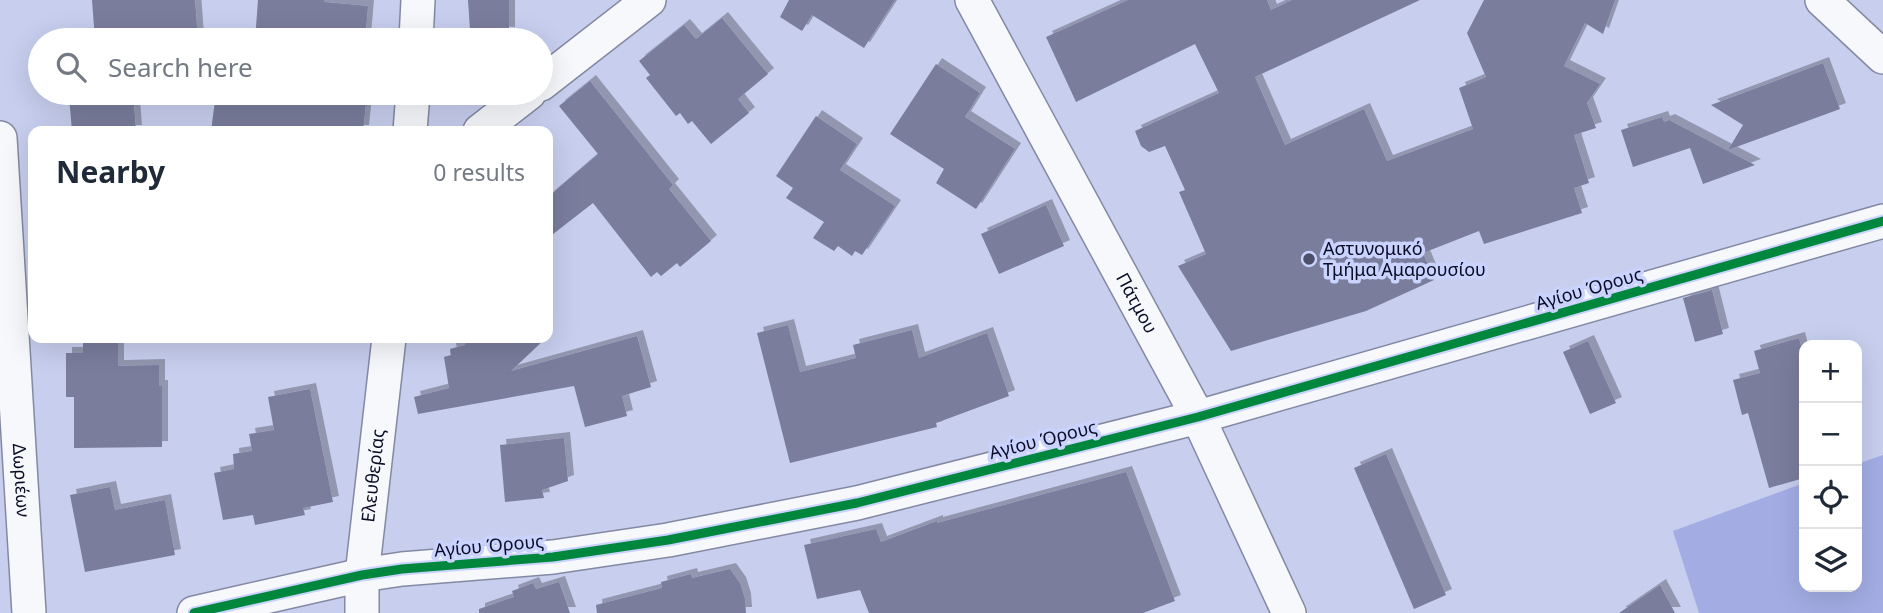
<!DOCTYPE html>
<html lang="en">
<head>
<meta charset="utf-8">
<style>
	:root { --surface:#fff; --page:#f2f2f3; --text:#1f2937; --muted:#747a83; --line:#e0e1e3 }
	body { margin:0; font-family:"Noto Sans",sans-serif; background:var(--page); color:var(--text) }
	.controls { position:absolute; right:21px; bottom:21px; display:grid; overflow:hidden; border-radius:14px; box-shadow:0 7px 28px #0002 }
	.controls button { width:63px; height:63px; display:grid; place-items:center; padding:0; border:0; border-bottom:2px solid var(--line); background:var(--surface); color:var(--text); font:35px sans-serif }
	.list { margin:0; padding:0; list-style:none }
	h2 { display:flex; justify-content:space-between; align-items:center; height:91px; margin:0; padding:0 28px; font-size:30px }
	h2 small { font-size:23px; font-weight:400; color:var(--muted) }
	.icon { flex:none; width:38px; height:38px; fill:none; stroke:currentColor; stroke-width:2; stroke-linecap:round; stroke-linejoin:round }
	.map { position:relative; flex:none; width:1883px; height:613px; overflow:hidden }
	.search { position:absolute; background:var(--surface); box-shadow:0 7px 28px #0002; left:28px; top:28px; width:525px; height:77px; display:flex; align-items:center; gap:18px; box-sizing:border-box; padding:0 24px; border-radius:38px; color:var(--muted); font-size:26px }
	.panel { position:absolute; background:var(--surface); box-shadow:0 7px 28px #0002; left:28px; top:126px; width:525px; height:217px; border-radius:14px }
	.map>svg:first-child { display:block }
	.green { fill:#a3ade4 }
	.building { fill:#7a7d9c; filter:url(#shadow) }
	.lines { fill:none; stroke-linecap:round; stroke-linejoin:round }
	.minor-casing { stroke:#8489a3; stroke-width:36 }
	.minor { stroke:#f7f8fc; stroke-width:33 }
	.cycleway-casing { stroke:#c9d3fe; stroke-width:13 }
	.cycleway { stroke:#00873e; stroke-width:9 }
	.poi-dot { fill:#4c506b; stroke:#c9d3fe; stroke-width:2.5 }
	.labels { text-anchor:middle; stroke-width:7; stroke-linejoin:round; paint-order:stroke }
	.poi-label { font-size:18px; fill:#0a0c25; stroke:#c9d3fe; text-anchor:start }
	.street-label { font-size:18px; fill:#0a0c25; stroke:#c9d3fe }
</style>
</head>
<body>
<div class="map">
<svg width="1883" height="613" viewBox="0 0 1883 613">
	<defs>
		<filter id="shadow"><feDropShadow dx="6" dy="-6" stdDeviation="0" flood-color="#0004"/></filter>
	</defs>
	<rect width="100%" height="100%" fill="#c7ceee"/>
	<!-- green -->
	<polygon class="green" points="1883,455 1883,613 1699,613 1673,531 1804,483 1804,587 1857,587 1857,464"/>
	<!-- building -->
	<g class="building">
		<polygon points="92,0 195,0 198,40 95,40"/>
		<polygon points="258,0 324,0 324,2 368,6 365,40 255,40"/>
		<polygon points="468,0 509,0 509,33 470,30"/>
		<polygon points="789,0 895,0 864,48 812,15 802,31 780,17"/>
		<polygon points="1128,0 1267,0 1271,10 1292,0 1420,0 1255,77 1285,145 1364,109 1387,161 1473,129 1459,88 1486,77 1467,33 1484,0 1615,0 1603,34 1585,23 1564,66 1600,84 1587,103 1596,128 1574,135 1589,183 1574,188 1582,213 1484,244 1479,231 1423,253 1434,280 1366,311 1231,351 1178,266 1206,254 1179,192 1185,190 1165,146 1149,152 1141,146 1135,131 1219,93 1195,44 1076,102 1046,37"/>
		<polygon points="722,18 768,74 738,99 749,113 711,144 692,121 688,124 680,113 676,116 646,78 650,75 639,61 684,25 696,39"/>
		<polygon points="1823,63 1840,109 1728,150 1743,125 1711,105"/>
		<polygon points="936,64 980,93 965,117 1015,149 976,209 936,183 944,169 890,134"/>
		<polygon points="590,81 673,185 669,189 711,241 680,267 677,263 661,276 657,272 651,277 593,203 548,238 548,197 598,154 559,106"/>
		<polygon points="102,93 133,93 136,131 72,131 69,96"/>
		<polygon points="216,93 367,93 363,131 211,131"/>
		<polygon points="816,116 857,144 840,170 895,206 862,255 855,251 852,256 838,246 834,251 813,238 824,222 786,198 793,188 776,176"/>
		<polygon points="1662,117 1664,122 1669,120 1755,165 1703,184 1690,148 1633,167 1621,130"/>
		<polygon points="1046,205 1064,246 999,274 981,234"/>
		<polygon points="1712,290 1723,334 1695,342 1683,298"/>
		<polygon points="788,325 800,372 856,358 853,345 912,330 919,358 987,333 1009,396 936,423 937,427 790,463 757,333"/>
		<polygon points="637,336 651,387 622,396 627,416 585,427 574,386 418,414 414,397 449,388 444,357 451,355 450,349 465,345 467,338 546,338 511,371"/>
		<polygon points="1799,338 1804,358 1804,478 1769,488 1748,413 1742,415 1733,380 1760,373 1754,351"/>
		<polygon points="1588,341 1616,403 1590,414 1563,352"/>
		<polygon points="83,343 118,343 118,366 159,365 159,386 162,386 162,447 74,448 74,397 66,397 66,353 83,353"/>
		<polygon points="310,389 333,502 303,508 305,515 255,525 253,515 223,520 214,473 234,469 233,454 252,451 249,434 274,430 268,397"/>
		<polygon points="564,438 568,481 542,490 544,498 505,502 500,445"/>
		<polygon points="1386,454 1446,595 1414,609 1354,468"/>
		<polygon points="1126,472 1175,601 1143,613 869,613 860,590 817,599 804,545 876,529 881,542 937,521 937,523"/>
		<polygon points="110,487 115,510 165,500 175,555 85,572 70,495"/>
		<polygon points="730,569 740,583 745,599 746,613 597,613 596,605 662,588 661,582 691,574 692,578"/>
		<polygon points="559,582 570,613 479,613 479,609 514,597 512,591 533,583 536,589"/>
		<polygon points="1660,585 1675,613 1619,613"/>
	</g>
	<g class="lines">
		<!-- minor casing -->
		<g class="minor-casing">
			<g id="minor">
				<path id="s1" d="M972 0 1198 417 1289 613"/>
				<polyline points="1822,0 1883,57"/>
				<polyline points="416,40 418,0"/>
				<polyline points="541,84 649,0"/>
				<polyline points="410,131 413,93"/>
				<polyline points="480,131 529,93"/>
				<path id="s2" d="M0 138 29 613"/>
				<polyline points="194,613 362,575 402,569 553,557 668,540 857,503 1198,417 1883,221"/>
				<path id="s3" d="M362 613V575L389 338"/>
			</g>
		</g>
		<!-- minor -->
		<use href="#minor" class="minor"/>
		<!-- cycleway casing -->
		<g class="cycleway-casing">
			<polyline id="cycleway" points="194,613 362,575 402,569 553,557 668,540 857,503 1198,417 1883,221"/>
		</g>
		<!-- cycleway -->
		<use href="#cycleway" class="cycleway"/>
	</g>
	<!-- markers -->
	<circle class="poi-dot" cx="1309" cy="259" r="7"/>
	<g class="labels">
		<!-- poi labels -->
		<g class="poi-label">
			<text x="1323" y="255">Αστυνομικό<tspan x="1323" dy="21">Τμήμα Αμαρουσίου</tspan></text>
		</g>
		<!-- street labels -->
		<g class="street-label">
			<text transform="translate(1589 289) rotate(-16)" y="6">Αγίου Όρους</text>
			<text dy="6" stroke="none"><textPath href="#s1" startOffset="345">Πάτμου</textPath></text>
			<text transform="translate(1043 440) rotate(-14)" y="6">Αγίου Όρους</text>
			<text dy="6" stroke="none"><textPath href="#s3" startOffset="138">Ελευθερίας</textPath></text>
			<text dy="6" stroke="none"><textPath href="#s2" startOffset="343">Δωριέων</textPath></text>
			<text transform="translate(489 546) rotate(-5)" y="6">Αγίου Όρους</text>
		</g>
	</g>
</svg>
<div class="controls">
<button>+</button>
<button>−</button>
<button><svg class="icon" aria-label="locate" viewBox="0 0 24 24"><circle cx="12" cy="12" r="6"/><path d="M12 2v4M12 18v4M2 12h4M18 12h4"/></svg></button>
<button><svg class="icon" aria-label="layers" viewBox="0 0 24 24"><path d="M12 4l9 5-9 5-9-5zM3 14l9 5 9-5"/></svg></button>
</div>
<div class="search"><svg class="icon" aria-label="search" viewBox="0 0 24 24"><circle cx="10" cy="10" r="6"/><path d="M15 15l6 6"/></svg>Search here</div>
<section class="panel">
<h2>Nearby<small>0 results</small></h2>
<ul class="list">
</ul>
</section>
</div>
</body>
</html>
